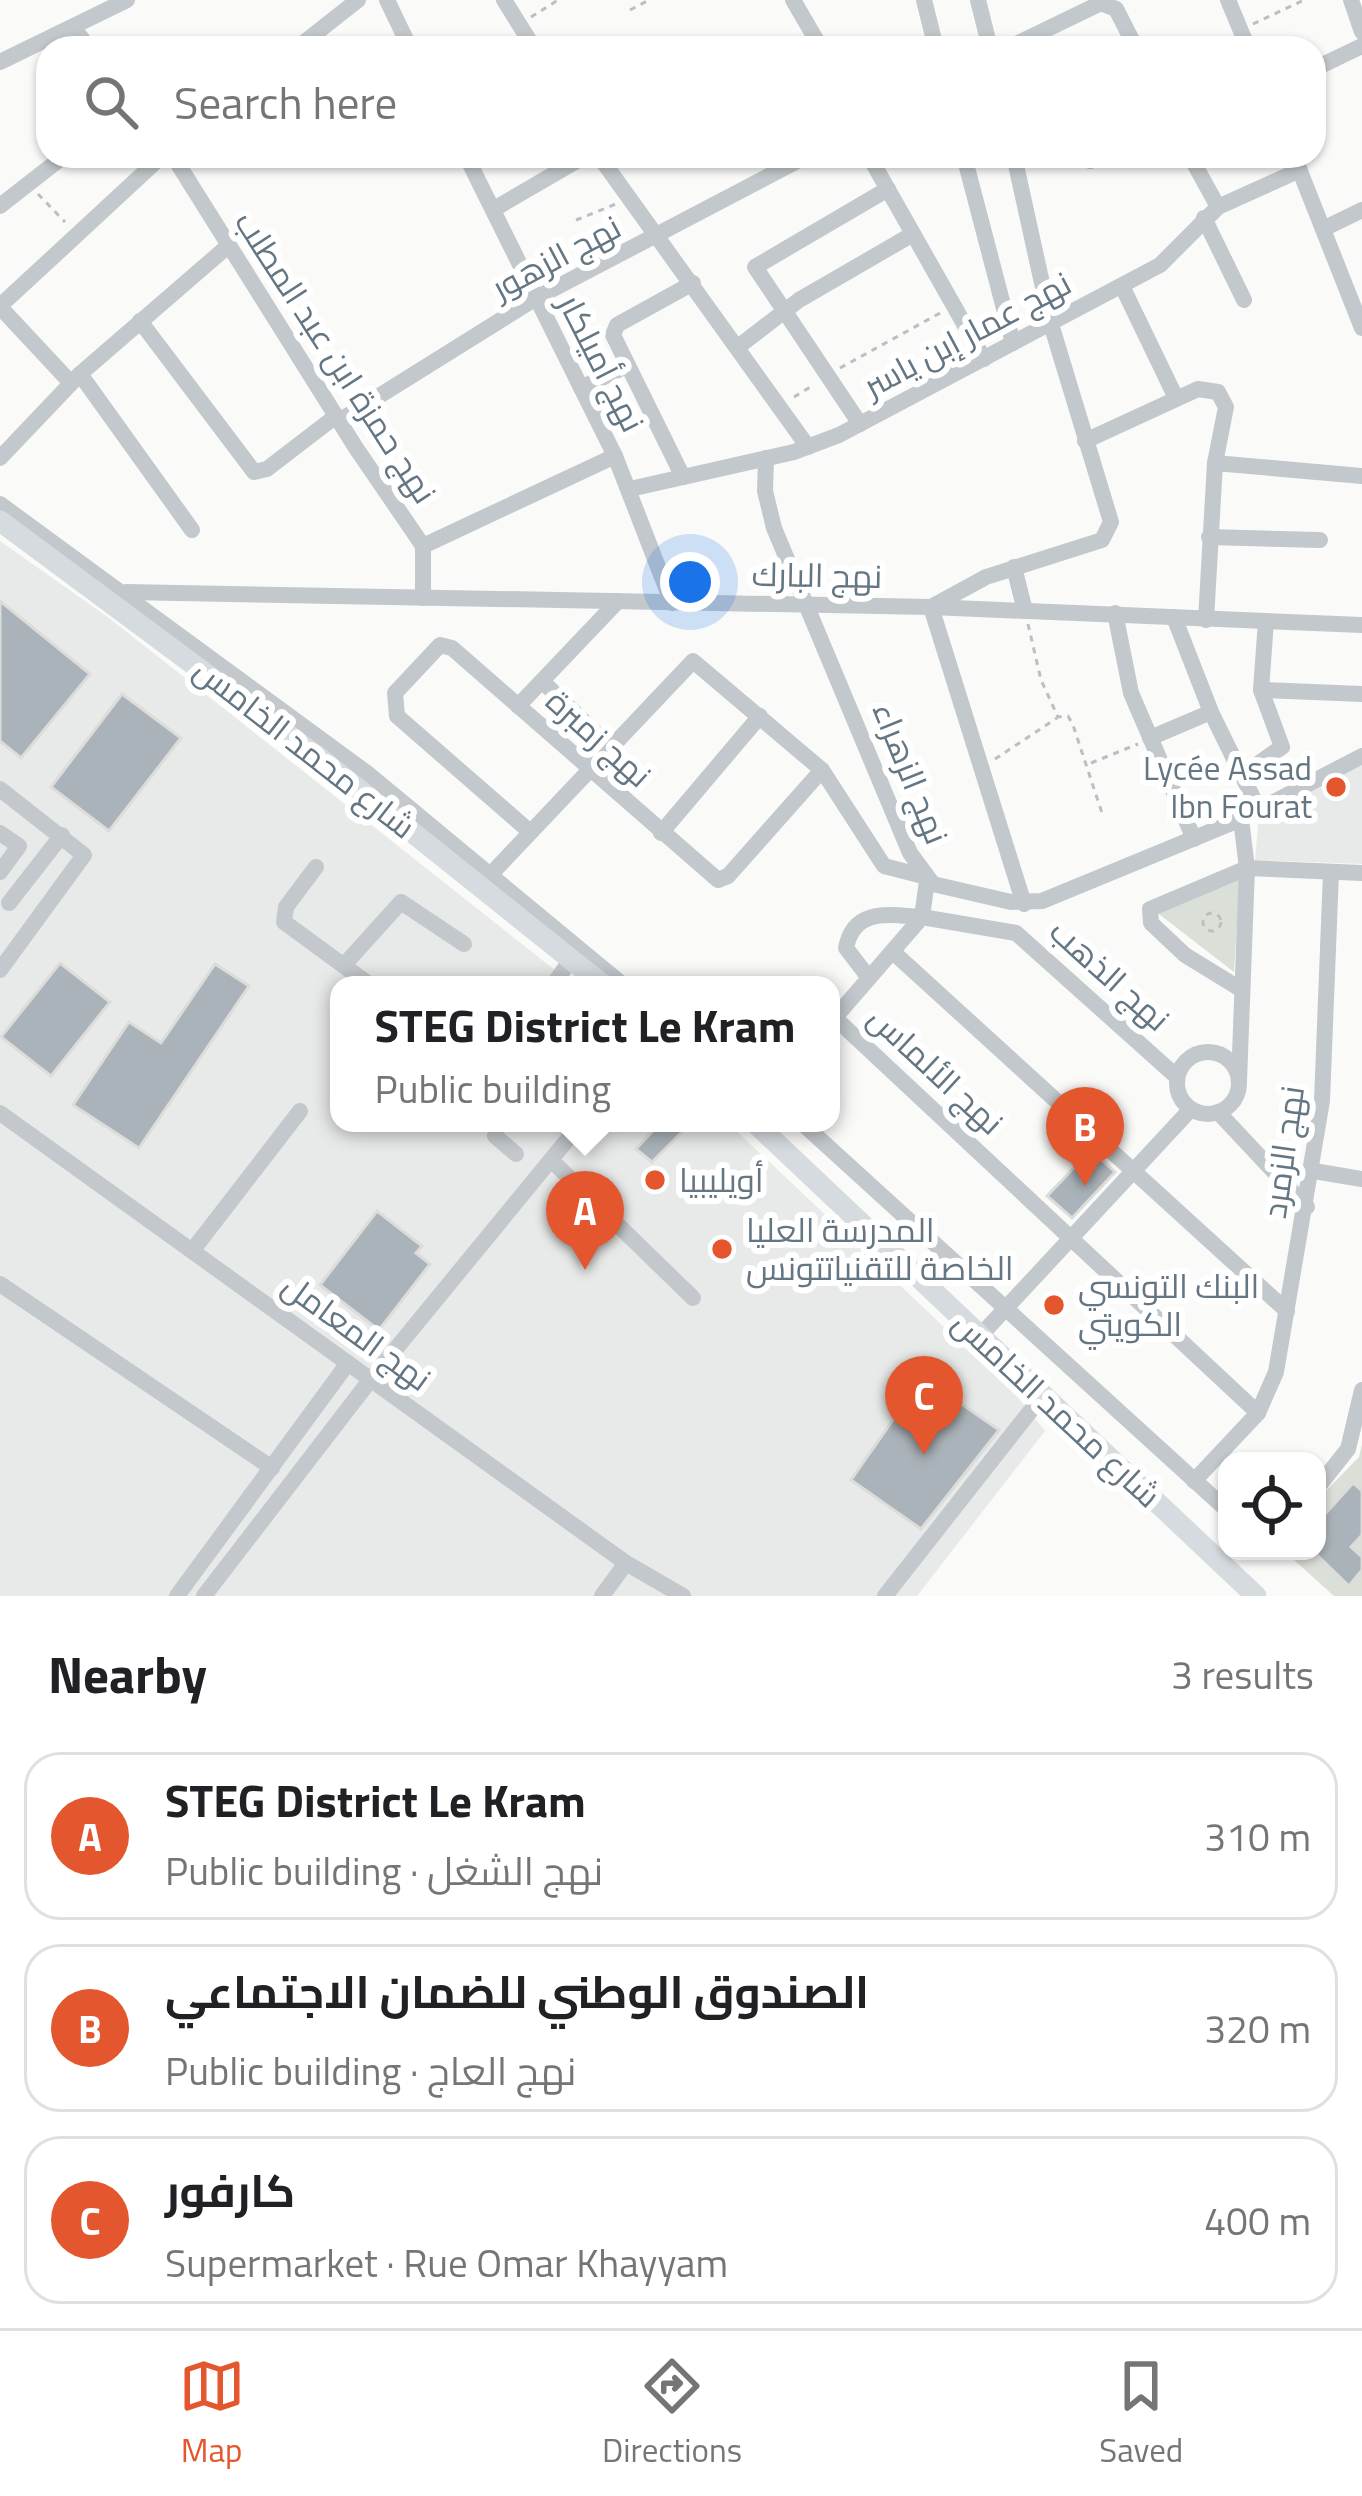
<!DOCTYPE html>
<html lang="en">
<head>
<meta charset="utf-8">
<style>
	:root { --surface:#fff; --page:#f2f2f2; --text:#202124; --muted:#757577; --line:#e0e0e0; --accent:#e4572e }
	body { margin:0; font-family:"Titillium Web",Cairo,sans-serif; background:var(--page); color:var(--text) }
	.controls { position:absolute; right:36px; bottom:36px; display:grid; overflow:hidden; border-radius:24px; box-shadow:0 3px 9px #0004 }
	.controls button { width:108px; height:108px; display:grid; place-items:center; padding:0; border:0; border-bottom:3px solid var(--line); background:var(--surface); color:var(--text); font:60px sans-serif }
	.you { position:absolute; left:690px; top:582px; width:42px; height:42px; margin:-30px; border:9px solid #fff; border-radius:50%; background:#1a73e8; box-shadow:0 0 0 18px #1a73e833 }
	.badge { display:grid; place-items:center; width:78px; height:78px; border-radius:50%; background:var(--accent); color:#fff; font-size:39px; font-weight:700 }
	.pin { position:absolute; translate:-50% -99px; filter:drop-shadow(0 3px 6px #0008) }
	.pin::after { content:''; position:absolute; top:63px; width:42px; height:36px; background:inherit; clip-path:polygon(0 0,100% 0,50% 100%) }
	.popup { position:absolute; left:330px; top:976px; width:510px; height:156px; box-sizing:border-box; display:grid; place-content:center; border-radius:24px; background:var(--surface); filter:drop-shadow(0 3px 9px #0005); font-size:39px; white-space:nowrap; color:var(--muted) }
	.popup b { font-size:45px; color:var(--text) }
	.popup::after { content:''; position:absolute; left:50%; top:100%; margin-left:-24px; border:24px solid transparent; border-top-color:var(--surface) }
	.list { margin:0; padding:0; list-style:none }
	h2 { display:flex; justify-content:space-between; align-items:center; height:156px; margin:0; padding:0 48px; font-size:51px }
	h2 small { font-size:39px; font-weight:400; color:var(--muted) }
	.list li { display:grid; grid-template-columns:78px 1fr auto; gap:36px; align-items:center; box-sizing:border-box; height:168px; margin:0 24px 24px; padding:0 24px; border:3px solid var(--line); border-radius:36px }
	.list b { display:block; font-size:45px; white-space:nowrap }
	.list p { margin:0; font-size:39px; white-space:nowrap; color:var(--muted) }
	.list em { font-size:39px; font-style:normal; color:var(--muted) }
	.icon { flex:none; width:66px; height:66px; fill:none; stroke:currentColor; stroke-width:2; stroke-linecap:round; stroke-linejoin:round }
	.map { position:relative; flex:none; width:1362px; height:1596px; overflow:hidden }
	.search { position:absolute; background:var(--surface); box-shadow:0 3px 9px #0004; left:36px; right:36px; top:36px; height:132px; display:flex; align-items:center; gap:30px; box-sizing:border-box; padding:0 42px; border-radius:36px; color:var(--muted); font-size:45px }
	.sheet { height:732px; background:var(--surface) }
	nav { display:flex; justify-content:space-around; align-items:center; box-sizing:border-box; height:168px; border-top:3px solid var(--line); background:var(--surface); font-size:33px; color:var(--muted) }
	nav a { display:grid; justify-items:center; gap:6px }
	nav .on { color:var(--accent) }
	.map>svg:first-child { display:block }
	.built { fill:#e8e9e9 }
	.green { fill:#dadfd7 }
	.building { fill:#aab3b9; stroke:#dcdcda; stroke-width:3 }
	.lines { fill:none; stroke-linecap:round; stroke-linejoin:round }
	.path { stroke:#bbbfc2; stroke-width:3; stroke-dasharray:6 6; stroke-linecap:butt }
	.minor { stroke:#c3c8cc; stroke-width:16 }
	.major { stroke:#d6dbdf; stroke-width:21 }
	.poi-dot { fill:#e4572e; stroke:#fff; stroke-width:4.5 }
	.labels { text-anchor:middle; stroke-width:12; stroke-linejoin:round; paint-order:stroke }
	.street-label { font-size:33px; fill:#657683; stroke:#fff }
	.poi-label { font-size:33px; fill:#657683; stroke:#fff; text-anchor:start }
</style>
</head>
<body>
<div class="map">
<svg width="1362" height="1596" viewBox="0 0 1362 1596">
	<rect width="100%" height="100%" fill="#fafaf8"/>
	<!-- built -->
	<g class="built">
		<polygon points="0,541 109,618 574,985 339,985 339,1123 728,1123 1015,1394 1045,1431 917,1596 0,1596"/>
		<polygon points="1362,759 1362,864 1255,860 1259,815"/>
	</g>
	<!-- green -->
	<g class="green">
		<polygon points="1240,877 1234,972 1155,911"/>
		<polygon points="1362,1444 1362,1596 1334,1596 1284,1551 1317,1551 1317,1500 1359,1457"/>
	</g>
	<!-- building -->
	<g class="building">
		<polygon points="0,601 90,674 21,758 0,741"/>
		<polygon points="122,694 181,738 109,831 51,787"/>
		<polygon points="60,963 110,1002 51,1076 1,1037"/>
		<polygon points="215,964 249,986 139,1148 73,1105 129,1022 161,1043"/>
		<polygon points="660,1123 677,1123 684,1130 652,1162 636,1149"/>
		<polygon points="1091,1150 1115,1172 1072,1218 1047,1196"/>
		<polygon points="377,1211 422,1246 416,1253 430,1264 379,1330 320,1285"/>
		<polygon points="923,1377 999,1430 921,1529 851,1480"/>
		<polygon points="1353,1483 1362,1491 1362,1535 1351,1547 1362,1557 1362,1570 1349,1586 1317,1555 1317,1523"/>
	</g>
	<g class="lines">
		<!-- path -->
		<g class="path">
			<polyline points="630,10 649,0"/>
			<polyline points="531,17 558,0"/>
			<polyline points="1253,24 1304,0"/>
			<polyline points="38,194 65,222"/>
			<polyline points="576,220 616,204"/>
			<polyline points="840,368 942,312"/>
			<polyline points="794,397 812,386"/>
			<polyline points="1028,624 1041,680 1058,717 1068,716 1073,725 1102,813"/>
			<polyline points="995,759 1057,718"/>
			<polyline points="1091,763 1138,744"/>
			<circle cx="1212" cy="922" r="9"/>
		</g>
		<!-- minor -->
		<g class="minor">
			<polyline points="387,0 410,48"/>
			<polyline points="504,0 534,48"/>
			<polyline points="793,0 821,48"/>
			<polyline points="924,0 936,48"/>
			<polyline points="978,0 990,48"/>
			<polyline points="1228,0 1248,48"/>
			<polyline points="1351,0 1362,32"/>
			<polyline points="73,27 89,48"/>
			<polyline points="297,48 358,0"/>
			<polyline points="1008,48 1101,3 1116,9 1136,48"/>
			<polyline points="0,62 127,0"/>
			<polyline points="1314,69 1362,46"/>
			<polyline points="173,156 356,448 423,546 423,598"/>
			<polyline points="466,156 615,456 672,603"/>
			<polyline points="599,156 808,447"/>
			<polyline points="869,156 984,359"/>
			<polyline points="964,156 1013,343"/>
			<polyline points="1014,156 1051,324 1111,522 1102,540 986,577 931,607 1024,904"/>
			<polyline points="1088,156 1090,161"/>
			<polyline points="1190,156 1218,207"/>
			<polyline points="1294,156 1362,328"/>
			<polyline points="0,206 64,156"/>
			<polyline points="494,209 585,156"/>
			<polyline points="1204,218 1244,300"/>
			<polyline points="1323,229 1362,210"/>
			<polyline points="1122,286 1176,398"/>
			<polyline points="0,306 162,156"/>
			<polyline points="0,307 71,383"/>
			<polyline points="140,321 254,472 267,469 336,416"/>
			<polyline points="738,347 799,300 913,234"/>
			<polyline points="80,374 192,530"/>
			<polyline points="581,388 626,366"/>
			<polyline points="339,421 536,298 807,156"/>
			<polyline points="860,424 755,267 888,189"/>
			<polyline points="1085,441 1198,389 1218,392 1226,407 1215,463 1206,620"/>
			<polyline points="0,458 80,374 228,246"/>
			<polyline points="766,458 765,491 774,528 910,853 933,884 1011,902 1042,901 1241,819 1362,756"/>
			<polyline points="1215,463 1362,476"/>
			<polyline points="683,477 613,335 617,325 693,283"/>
			<polyline points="630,489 794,452 839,435 1160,265 1218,207 1300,170"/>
			<polyline points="0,504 367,773 623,985"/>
			<polyline points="1209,537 1320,540"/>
			<polyline points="423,546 615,456"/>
			<polyline points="1014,567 1025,611"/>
			<polyline points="126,592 931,607 1362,625"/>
			<polyline points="1115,613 1131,693 1194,839"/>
			<polyline points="1174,617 1211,712 1259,810"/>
			<polyline points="543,682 609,746"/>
			<polyline points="1261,690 1362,694"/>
			<polyline points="518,706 618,601"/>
			<polyline points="1150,738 1211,712"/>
			<polyline points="1242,775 1282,747 1261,690 1266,621"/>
			<polyline points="0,789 84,855 0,970"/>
			<polyline points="529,831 397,716 395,693 440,645 452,648 718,880 728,876 822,770"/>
			<polyline points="0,833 19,846 0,872"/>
			<polyline points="661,833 760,716"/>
			<polyline points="316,867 286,907 284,922 370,985"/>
			<polyline points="493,872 693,661 822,770 884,866 923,876"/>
			<polyline points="9,903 62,835"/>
			<polyline points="893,952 1287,1311"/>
			<polyline points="344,965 401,902 464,944"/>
			<path d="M869 978 846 948C854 907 889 915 922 917L927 881"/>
			<polyline points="553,985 572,958"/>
			<polyline points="1242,990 1185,955 1151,923 1150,909 1247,868 1362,873"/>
			<polyline points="835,1018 1258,1413"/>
			<polyline points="831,1022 922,917 1016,933 1177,1077"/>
			<circle cx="1208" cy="1083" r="31"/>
			<polyline points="1239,1081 1247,868 1241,819"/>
			<polyline points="1218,1112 1307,1207"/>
			<polyline points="0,1113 626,1563 683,1596"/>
			<polyline points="499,1123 495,1136 516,1154"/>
			<polyline points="802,1123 1227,1510"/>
			<polyline points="551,1160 693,1298"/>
			<polyline points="1314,1171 1362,1179"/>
			<polyline points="192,1251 300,1111"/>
			<polyline points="0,1284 272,1468"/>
			<polyline points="980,1336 1191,1109"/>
			<polyline points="1194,1481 1258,1413 1276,1372 1322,1101 1331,872"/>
			<polyline points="1317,1488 1348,1449 1362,1390"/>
			<polyline points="177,1596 348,1363"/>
			<polyline points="204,1596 371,1379 581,1123"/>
			<polyline points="602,1596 626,1563"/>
			<polyline points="885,1596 1043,1395"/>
		</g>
		<!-- major -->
		<g class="major">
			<polyline points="0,521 322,760 603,985"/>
			<polyline points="755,1123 1256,1596"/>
		</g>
	</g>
	<!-- markers -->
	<g class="poi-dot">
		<circle cx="1336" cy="787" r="12"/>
		<circle cx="655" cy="1180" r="12"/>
		<circle cx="722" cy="1249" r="12"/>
		<circle cx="1054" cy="1305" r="12"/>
	</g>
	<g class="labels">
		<!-- street labels -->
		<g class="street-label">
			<text transform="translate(556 257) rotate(-28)" y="12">نهج الزهور</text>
			<text transform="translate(967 334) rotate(-28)" y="12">نهج عمار إبن ياسر</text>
			<text transform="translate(336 357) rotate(57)" y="12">نهج حمزة ابن عبد المطلب</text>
			<text transform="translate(602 363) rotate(63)" y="12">نهج أميلكار</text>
			<text transform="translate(817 575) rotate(1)" y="12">نهج البارك</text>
			<text transform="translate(599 738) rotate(42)" y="12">نهج زمبرة</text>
			<text transform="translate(305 748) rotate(38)" y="12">شارع محمد الخامس</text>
			<text transform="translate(911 773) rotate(68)" y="12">نهج الزهراء</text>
			<text transform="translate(1110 975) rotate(42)" y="12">نهج الذهب</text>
			<text transform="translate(936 1070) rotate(43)" y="12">نهج الألماس</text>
			<text transform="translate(1283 1152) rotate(-82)" y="12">نهج الزمرد</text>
			<text transform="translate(357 1332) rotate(36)" y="12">نهج المعامل</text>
			<text transform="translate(1057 1409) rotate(43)" y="12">شارع محمد الخامس</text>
		</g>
		<!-- poi labels -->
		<g class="poi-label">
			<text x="1312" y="780" text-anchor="end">Lycée Assad<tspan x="1312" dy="38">Ibn Fourat</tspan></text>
			<text x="679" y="1192">أويليبيا</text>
			<text x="746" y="1242">المدرسة العليا<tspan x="746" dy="38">الخاصة للتقنياتتونس</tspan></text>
			<text x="1078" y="1298">البنك التونسي<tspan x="1078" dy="38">الكويتي</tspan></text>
		</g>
	</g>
</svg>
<div class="controls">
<button><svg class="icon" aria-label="locate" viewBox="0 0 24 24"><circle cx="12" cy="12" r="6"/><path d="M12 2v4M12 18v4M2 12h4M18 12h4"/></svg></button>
</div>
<div class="you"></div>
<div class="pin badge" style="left:585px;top:1270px">A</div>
<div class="popup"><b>STEG District Le Kram</b>Public building</div>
<div class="pin badge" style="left:1085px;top:1186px">B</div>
<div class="pin badge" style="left:924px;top:1455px">C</div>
<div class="search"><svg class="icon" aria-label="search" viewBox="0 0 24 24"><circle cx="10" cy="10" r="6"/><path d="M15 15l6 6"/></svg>Search here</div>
</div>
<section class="sheet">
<h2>Nearby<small>3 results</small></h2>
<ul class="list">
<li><span class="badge">A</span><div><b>STEG District Le Kram</b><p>Public building · نهج الشغل</p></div><em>310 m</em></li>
<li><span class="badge">B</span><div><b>الصندوق الوطني للضمان الاجتماعي</b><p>Public building · نهج العاج</p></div><em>320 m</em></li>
<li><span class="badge">C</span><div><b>كارفور</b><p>Supermarket · Rue Omar Khayyam</p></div><em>400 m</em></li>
</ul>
</section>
<nav>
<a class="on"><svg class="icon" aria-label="map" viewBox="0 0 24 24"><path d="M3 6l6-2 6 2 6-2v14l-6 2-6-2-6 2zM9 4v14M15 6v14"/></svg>Map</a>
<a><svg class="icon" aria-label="directions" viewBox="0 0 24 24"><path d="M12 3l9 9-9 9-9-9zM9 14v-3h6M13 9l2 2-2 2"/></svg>Directions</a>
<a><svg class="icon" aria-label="saved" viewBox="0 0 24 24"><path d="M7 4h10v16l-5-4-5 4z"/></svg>Saved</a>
</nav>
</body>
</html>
